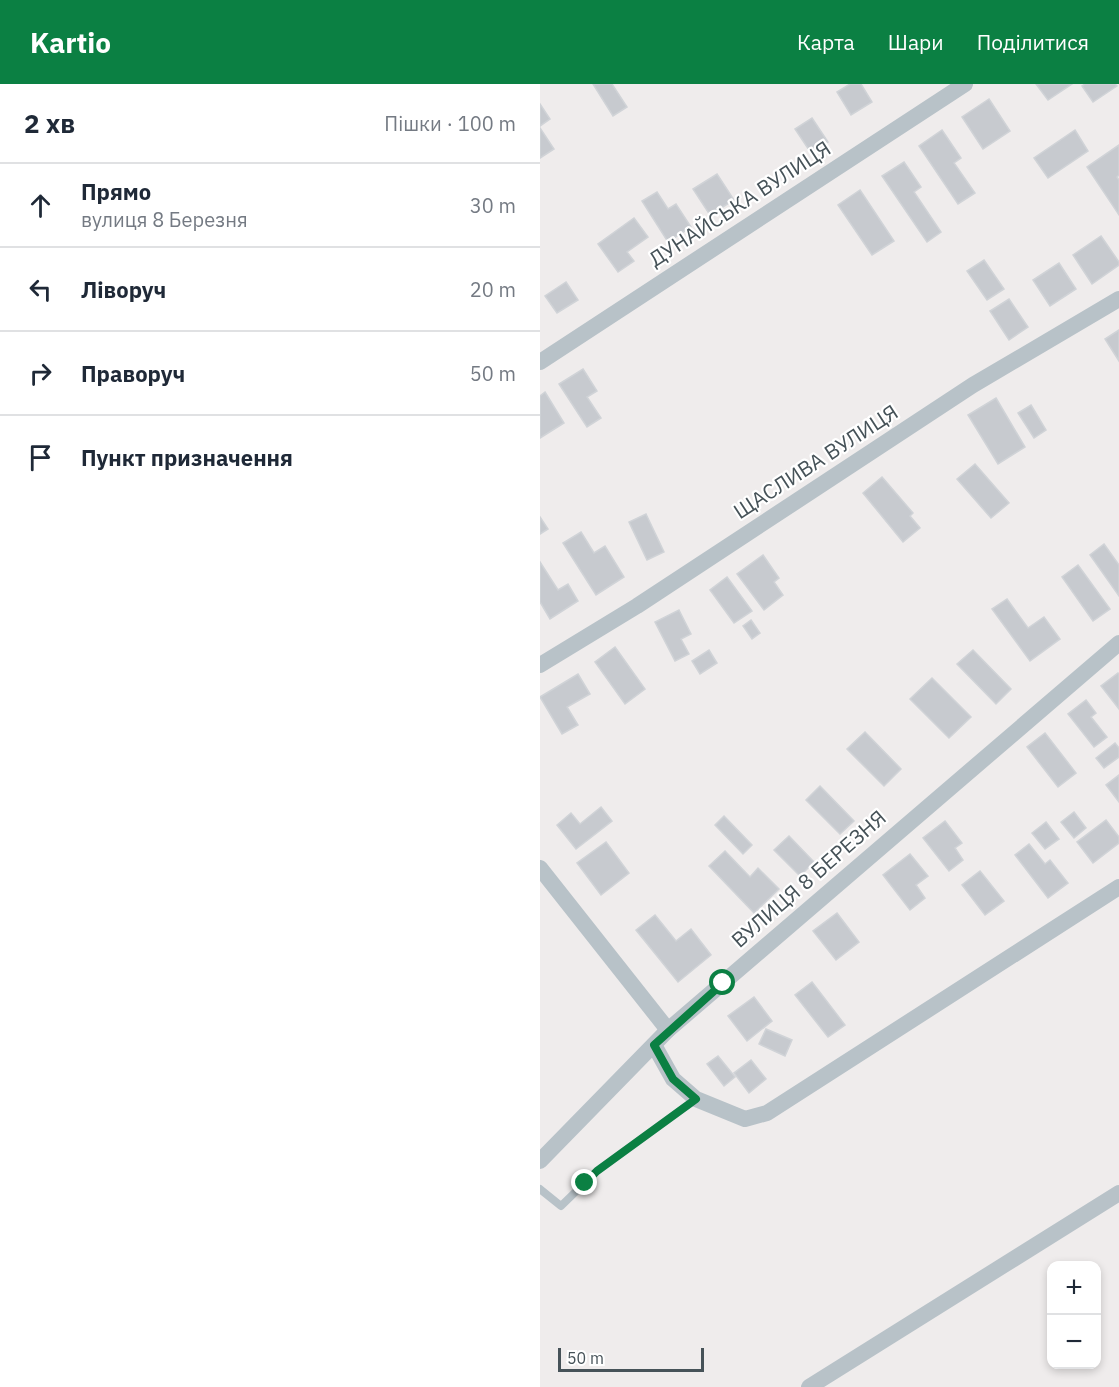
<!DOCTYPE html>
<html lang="uk">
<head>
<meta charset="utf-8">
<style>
	:root { --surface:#fff; --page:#f2f2f3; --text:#1f2937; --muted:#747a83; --line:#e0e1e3; --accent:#0b8043 }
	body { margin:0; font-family:"IBM Plex Sans",sans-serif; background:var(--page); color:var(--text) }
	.controls { position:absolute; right:18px; bottom:18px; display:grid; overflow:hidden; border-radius:12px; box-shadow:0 3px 9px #0003 }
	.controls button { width:54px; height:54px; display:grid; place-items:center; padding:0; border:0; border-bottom:2px solid var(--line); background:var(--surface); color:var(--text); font:30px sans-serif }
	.scale { position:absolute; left:18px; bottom:15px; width:146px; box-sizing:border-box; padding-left:6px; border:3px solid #465258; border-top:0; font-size:16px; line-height:21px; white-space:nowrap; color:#465258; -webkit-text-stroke:4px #fff; paint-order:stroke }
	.stop { position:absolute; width:18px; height:18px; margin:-14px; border:4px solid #0b8043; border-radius:50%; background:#fff }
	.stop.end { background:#0b8043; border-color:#fff; box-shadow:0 2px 6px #0008 }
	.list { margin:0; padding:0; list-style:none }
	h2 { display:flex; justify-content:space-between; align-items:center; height:78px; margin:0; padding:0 24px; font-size:26px }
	h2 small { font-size:20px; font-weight:400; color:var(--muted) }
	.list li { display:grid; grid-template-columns:39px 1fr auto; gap:18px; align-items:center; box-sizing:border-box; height:84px; padding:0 24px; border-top:2px solid var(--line) }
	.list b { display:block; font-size:22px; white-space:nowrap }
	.list p { margin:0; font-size:20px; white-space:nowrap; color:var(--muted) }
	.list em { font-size:20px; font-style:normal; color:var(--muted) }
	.icon { flex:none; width:33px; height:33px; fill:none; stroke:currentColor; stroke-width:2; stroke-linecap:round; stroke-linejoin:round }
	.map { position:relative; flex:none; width:579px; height:1303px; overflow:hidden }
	header { display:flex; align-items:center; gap:36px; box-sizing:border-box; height:84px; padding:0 30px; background:var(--accent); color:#fff }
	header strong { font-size:28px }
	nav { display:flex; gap:33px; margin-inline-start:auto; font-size:21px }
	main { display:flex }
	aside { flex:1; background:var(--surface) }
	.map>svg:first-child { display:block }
	.building { fill:#c7cacf; stroke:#d0d3d7; stroke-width:1.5 }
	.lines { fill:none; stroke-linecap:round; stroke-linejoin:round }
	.service { stroke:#b8c2c8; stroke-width:8 }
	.minor { stroke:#b8c2c8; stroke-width:16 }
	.route { stroke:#0b8043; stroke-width:8 }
	.labels { text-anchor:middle; stroke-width:4.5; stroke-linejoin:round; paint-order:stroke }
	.street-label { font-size:21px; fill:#465258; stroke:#fff }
</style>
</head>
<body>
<header>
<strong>Kartio</strong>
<nav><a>Карта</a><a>Шари</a><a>Поділитися</a></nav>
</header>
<main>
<aside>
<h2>2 хв<small>Пішки · 100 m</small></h2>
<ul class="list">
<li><svg class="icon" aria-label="ahead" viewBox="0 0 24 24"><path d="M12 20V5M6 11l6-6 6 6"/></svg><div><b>Прямо</b><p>вулиця 8 Березня</p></div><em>30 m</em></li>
<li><svg class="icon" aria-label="left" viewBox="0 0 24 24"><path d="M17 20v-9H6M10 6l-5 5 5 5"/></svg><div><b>Ліворуч</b></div><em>20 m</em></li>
<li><svg class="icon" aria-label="right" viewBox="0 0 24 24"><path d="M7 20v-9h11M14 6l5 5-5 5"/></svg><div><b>Праворуч</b></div><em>50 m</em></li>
<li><svg class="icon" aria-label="arrive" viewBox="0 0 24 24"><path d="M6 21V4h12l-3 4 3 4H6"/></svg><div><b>Пункт призначення</b></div></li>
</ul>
</aside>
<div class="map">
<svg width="579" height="1303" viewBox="0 0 579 1303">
	<rect width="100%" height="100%" fill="#efecec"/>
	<!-- building -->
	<g class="building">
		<polygon points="53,0 72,0 87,23 73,32"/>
		<polygon points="310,0 321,0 332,18 311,31 297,8"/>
		<polygon points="496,0 532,0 508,16"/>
		<polygon points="545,0 575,0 577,2 553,18 542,2"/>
		<polygon points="449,15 470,47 443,65 422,33"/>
		<polygon points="0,20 10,35 0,42"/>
		<polygon points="272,34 288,58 271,69 255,45"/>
		<polygon points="0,44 14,65 0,74"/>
		<polygon points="402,46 421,74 414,79 435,109 418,120 379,62"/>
		<polygon points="535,46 548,67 508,94 494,74"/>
		<polygon points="579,61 579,91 577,93 579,96 579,131 547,83"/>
		<polygon points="364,78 381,103 374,108 401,148 387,158 342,92"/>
		<polygon points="177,90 194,116 170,131 153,105"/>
		<polygon points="320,106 354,157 332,171 298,121"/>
		<polygon points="117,108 128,125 136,120 151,143 128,158 102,117"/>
		<polygon points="94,134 108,153 87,168 94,177 78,188 58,160"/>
		<polygon points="561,152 579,178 579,181 552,200 533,171"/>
		<polygon points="444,176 464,205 447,216 427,187"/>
		<polygon points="519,179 536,205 510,222 493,196"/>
		<polygon points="26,198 38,216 17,229 5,212"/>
		<polygon points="469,215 488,243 469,256 450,227"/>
		<polygon points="579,246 579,277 565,255"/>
		<polygon points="43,285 57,307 47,313 61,334 47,343 19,300"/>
		<polygon points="5,308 24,339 0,354 0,312"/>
		<polygon points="456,314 485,363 458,380 428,331"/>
		<polygon points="491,321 506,346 494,354 478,329"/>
		<polygon points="435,380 469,419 451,434 417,395"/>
		<polygon points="342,393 373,429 370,432 380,444 363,458 323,409"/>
		<polygon points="106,430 124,468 107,476 89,438"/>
		<polygon points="0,433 8,445 0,450"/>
		<polygon points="41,448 54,469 65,462 84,493 56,511 23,459"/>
		<polygon points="564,460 579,481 579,512 550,471"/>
		<polygon points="223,471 239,494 234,498 243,511 224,526 197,490"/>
		<polygon points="0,478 18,506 28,500 38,517 10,535 0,518"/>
		<polygon points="538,481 570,525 553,537 522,493"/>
		<polygon points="187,493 212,527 194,539 170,506"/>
		<polygon points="467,515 488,544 504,533 520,555 490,577 452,525"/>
		<polygon points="139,526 151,550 141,555 149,570 135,577 115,538"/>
		<polygon points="211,536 220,549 212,555 203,542"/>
		<polygon points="75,563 105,605 85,620 55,578"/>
		<polygon points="169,566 177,579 160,590 152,577"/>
		<polygon points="433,566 471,605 456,620 417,580"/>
		<polygon points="578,589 579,590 579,625 561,602"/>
		<polygon points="38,590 50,610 27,623 38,641 22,650 0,613"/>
		<polygon points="392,594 431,633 409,654 370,615"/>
		<polygon points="546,616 556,629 551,633 567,653 554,663 528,630"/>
		<polygon points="325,648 361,685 344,702 307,665"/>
		<polygon points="505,649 536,689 518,703 487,663"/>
		<polygon points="575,659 579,664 579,673 564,684 556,674"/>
		<polygon points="579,691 579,718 566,701"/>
		<polygon points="280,702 314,737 300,750 266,716"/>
		<polygon points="61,723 72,737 36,765 17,741 31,729 40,740"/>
		<polygon points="534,728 546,744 534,754 521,738"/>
		<polygon points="184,732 212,761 203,770 175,741"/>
		<polygon points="566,736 579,753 579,759 553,779 537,758"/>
		<polygon points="405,737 422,759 415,764 423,776 409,787 383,754"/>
		<polygon points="506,738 519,755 505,765 492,749"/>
		<polygon points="249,752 274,778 260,792 234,766"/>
		<polygon points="66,758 89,789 61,811 37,779"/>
		<polygon points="489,760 505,780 510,776 528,799 508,814 475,771"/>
		<polygon points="185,767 210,793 218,784 239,805 214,829 169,782"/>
		<polygon points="370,770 388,792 376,801 385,814 370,826 343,791"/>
		<polygon points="440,787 464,817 445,831 422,801"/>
		<polygon points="297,829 319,858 296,876 273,847"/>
		<polygon points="115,831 136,857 151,845 171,871 138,898 96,846"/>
		<polygon points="272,898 305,941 288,953 255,911"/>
		<polygon points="214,913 232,937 207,957 188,932"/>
		<polygon points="226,945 252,956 245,972 219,960"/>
		<polygon points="178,972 195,993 184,1002 167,980"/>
		<polygon points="211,976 226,995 209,1009 194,989"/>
	</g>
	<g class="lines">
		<!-- service -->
		<polyline class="service" points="0,1105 21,1122 57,1087 156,1015"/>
		<!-- minor -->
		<g class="minor">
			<polyline points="0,278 425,0"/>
			<polyline points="0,581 97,522 433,301 579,215"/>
			<polyline points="0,784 128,946"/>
			<polyline points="114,961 133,995 156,1015 205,1035 227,1029 579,803"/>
			<polyline points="0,1077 128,946 579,559"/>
			<polyline points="269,1303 579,1109"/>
		</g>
	</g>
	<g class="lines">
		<!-- route -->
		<polyline class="route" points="45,1099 57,1087 156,1015 133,995 114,961 183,899"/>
	</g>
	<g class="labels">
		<!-- street labels -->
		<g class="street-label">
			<text transform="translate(200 120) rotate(-33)" y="7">ДУНАЙСЬКА ВУЛИЦЯ</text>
			<text transform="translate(276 378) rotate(-33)" y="7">ЩАСЛИВА ВУЛИЦЯ</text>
			<text transform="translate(269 795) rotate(-41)" y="7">ВУЛИЦЯ 8 БЕРЕЗНЯ</text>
		</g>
	</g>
</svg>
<div class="controls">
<button>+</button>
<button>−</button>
</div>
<div class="scale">50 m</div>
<div class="stop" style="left:183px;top:899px"></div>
<div class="stop end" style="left:45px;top:1099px"></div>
</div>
</main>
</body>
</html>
